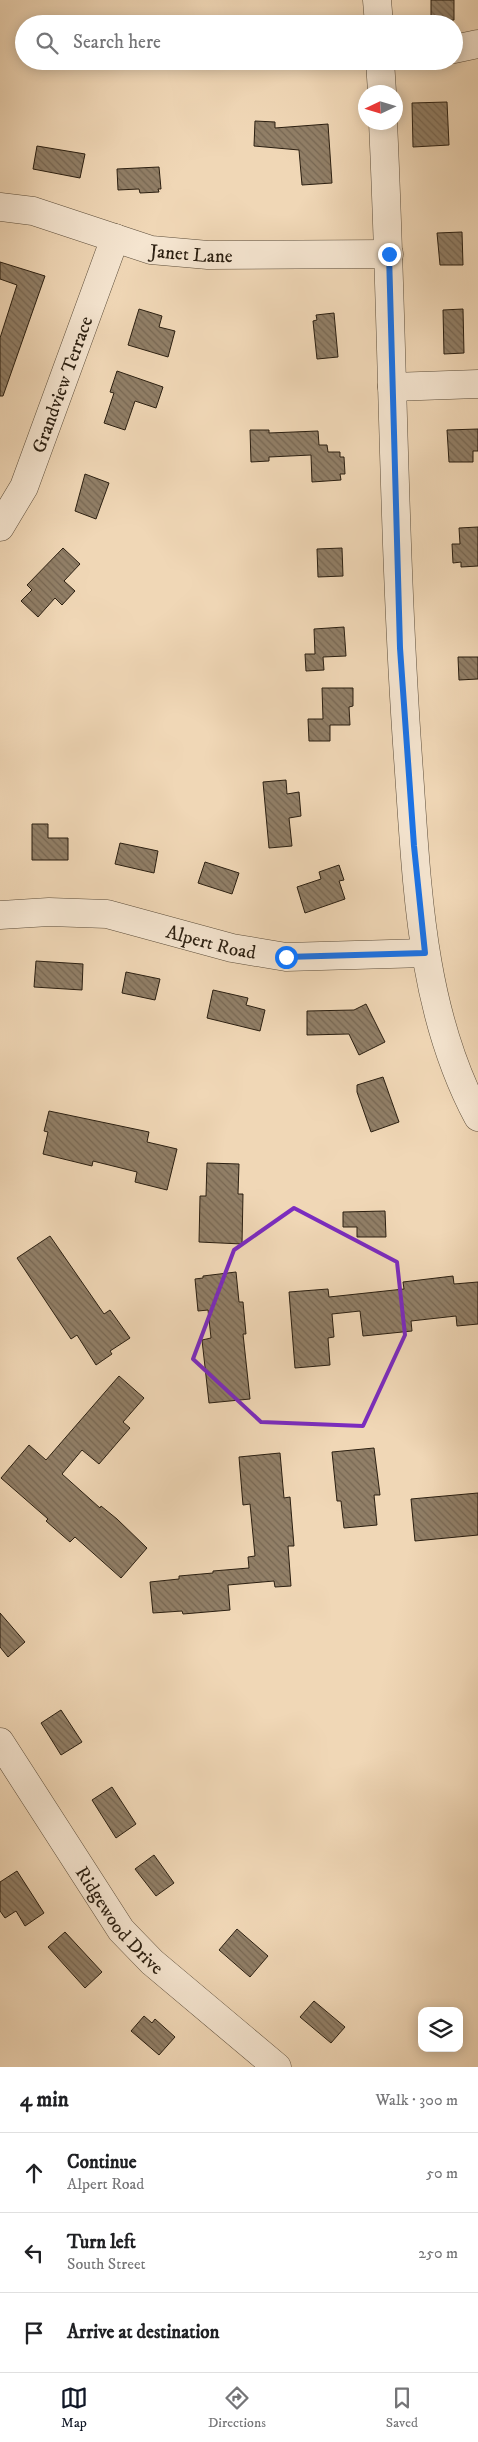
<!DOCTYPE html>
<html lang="en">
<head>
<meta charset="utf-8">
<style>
	:root { --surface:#fff; --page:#f2f2f2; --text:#202124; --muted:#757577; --line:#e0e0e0; --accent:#111827 }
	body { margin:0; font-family:"IM FELL DW Pica",serif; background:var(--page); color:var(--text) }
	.controls { position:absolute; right:15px; bottom:15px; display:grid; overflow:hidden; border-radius:10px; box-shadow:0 2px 12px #0003 }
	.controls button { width:45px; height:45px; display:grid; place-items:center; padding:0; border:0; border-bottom:1px solid var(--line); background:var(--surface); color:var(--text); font:25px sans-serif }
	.compass { position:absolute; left:358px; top:85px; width:45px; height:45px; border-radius:50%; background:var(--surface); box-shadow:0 2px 12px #0003; rotate:266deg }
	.stop { position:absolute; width:15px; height:15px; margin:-11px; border:4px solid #1a73e8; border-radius:50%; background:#fff }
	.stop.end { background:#1a73e8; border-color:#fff; box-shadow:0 1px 5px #0008 }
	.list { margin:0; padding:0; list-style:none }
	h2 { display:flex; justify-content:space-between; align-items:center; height:65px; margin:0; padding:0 20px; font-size:21px }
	h2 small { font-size:16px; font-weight:400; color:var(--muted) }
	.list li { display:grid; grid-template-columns:32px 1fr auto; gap:15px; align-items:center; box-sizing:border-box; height:80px; padding:0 20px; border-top:1px solid var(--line) }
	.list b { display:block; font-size:19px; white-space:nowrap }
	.list p { margin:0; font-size:16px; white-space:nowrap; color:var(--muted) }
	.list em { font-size:16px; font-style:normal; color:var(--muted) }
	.icon { flex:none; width:28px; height:28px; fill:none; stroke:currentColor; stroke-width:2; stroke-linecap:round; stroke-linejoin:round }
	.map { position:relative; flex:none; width:478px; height:2067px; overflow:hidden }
	.search { position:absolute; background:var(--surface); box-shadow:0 2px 12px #0003; left:15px; right:15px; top:15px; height:55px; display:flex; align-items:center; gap:12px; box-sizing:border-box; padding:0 18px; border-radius:28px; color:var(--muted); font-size:19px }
	.sheet { height:305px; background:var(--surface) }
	nav { display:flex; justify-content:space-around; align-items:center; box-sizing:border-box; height:70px; border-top:1px solid var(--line); background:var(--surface); font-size:14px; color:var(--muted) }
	nav a { display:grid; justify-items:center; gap:2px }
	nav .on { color:var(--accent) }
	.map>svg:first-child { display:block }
	.building { fill:url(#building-back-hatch); stroke:#2b1f11 }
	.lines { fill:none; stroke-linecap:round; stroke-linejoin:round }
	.minor-casing { stroke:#5c4d3a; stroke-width:29 }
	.minor { stroke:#f5e5d0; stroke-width:28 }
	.route { stroke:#1a73e8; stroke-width:6 }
	.marked { fill:none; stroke:#7b2cbf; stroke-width:4; stroke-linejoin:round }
	.labels { text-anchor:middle; stroke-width:4.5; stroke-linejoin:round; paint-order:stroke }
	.street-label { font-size:19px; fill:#2b1f11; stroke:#f5e5d0 }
</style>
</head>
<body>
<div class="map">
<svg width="478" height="2067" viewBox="0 0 478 2067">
	<defs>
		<pattern id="building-back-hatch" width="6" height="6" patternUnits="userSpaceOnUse" patternTransform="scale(1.25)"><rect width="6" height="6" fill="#917f67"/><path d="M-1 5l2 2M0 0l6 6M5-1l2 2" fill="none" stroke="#776753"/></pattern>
	</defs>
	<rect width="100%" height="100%" fill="#f0d7b6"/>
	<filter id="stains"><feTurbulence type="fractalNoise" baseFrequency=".004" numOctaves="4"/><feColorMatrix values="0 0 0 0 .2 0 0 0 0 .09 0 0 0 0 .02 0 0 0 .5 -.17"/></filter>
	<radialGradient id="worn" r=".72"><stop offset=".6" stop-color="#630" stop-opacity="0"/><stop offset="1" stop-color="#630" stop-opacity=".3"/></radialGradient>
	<!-- building -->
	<g class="building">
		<polygon points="431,0 454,0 454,20 431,21"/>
		<polygon points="447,102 449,145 413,147 412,103"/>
		<polygon points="255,121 275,122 275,128 328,124 332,183 302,185 299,150 254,146"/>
		<polygon points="37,146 85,154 80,178 33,169"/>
		<polygon points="159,167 161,189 158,189 159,192 140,193 139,189 118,190 117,169"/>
		<polygon points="462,232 463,265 440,265 437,233"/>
		<polygon points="0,262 45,276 3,396 0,396 0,338 17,285 0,279"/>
		<polygon points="139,309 162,316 159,327 175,331 168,357 128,345"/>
		<polygon points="463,309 464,353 444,354 443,310"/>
		<polygon points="334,313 338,357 317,359 313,321 317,320 316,315"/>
		<polygon points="117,371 163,387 156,408 135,401 125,430 104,423 114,393 110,392"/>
		<polygon points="478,429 478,451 473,451 473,462 449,462 447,430"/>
		<polygon points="250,430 269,430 269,433 318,431 319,445 327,445 328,452 340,452 340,457 344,457 345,474 340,474 341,480 312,482 311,455 269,457 269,461 251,462"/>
		<polygon points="85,474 109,483 96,519 75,511"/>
		<polygon points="478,527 478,566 461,567 461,562 453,563 452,544 460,544 459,528"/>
		<polygon points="63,548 80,564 64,581 75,591 62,605 55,598 38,617 21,601 32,590 27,585"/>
		<polygon points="342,548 343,576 318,577 317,549"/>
		<polygon points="344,627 346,656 323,657 324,670 306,671 305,654 315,654 314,629"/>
		<polygon points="458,657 478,657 478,679 459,680"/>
		<polygon points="322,688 353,688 353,706 349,707 350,725 330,725 330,741 309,741 308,719 323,719"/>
		<polygon points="286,780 287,794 299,792 301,816 289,818 292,846 269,848 263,782"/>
		<polygon points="32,824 48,824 48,838 68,838 68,860 32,860"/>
		<polygon points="120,843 158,851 154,873 115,864"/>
		<polygon points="205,862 239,873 232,894 198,883"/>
		<polygon points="339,865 344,880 339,881 345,899 305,913 297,887 321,879 319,872"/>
		<polygon points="36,961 83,964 82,990 34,987"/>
		<polygon points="126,972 160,979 155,1000 122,993"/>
		<polygon points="213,990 248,998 246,1005 265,1010 260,1031 207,1018"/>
		<polygon points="366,1004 385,1042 359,1055 349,1034 307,1035 307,1011 354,1010"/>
		<polygon points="383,1077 399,1122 371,1132 357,1092 357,1085"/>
		<polygon points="49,1111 149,1132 147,1142 177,1149 167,1190 135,1182 137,1172 93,1161 92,1166 43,1154 48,1132 44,1131"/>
		<polygon points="207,1163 239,1164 238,1194 243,1194 242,1244 199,1242 200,1196 206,1196"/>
		<polygon points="385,1211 386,1237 357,1237 357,1227 343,1227 343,1212"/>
		<polygon points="50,1236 104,1314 110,1310 130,1338 110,1351 112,1354 96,1365 77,1335 71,1339 17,1258"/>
		<polygon points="236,1272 239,1302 243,1302 246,1334 243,1334 250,1399 209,1403 202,1340 211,1338 208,1310 198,1311 195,1279 203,1278 203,1276"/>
		<polygon points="453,1276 454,1284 478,1282 478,1324 457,1326 456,1316 411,1321 412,1331 363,1336 360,1311 332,1314 334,1337 328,1338 330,1365 295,1368 289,1292 328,1289 329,1297 404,1289 403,1282"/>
		<polygon points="119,1376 144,1398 123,1422 130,1428 99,1464 82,1450 62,1474 100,1508 101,1506 117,1519 147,1548 121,1578 75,1537 70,1542 46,1521 48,1519 1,1478 29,1445 46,1460"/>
		<polygon points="374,1448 380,1495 374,1495 377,1525 344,1528 341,1501 337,1501 332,1452"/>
		<polygon points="280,1453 284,1498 290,1497 294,1546 288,1546 291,1586 275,1587 274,1581 228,1585 230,1610 183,1614 182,1611 153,1613 150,1582 179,1579 179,1576 213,1573 213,1571 249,1568 248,1557 255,1556 250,1504 243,1505 239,1457"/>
		<polygon points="478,1493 478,1535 415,1541 411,1499"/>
		<polygon points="0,1613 25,1642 8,1657 0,1647"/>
		<polygon points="61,1710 82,1742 61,1755 41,1723"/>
		<polygon points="112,1787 136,1824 116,1838 92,1800"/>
		<polygon points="154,1855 174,1883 156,1896 135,1869"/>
		<polygon points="17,1871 44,1913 25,1926 16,1911 5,1918 0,1911 0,1882"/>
		<polygon points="237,1929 268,1956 250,1977 219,1950"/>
		<polygon points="65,1932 102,1972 85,1988 48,1947"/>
		<polygon points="314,2001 345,2027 331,2043 300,2017"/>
		<polygon points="144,2016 152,2023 155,2019 175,2037 159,2055 131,2031"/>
	</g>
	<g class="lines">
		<!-- minor casing -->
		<g class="minor-casing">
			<g id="minor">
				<polyline points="377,0 379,24"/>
				<polyline points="454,49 478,44"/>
				<polyline points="380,61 382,92"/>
				<path d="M383 122C393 334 393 547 408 758 417 880 419 1007 478 1117"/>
				<path id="s1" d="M0 207 33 211 151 250 208 255 389 254"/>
				<polyline points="392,387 478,384"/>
				<path id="s2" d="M0 527 24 487 115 238"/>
				<path id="s3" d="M0 915 49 912 107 914 232 948 286 957 425 953"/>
				<path id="s4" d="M0 1742 121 1930 152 1962 277 2067"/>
			</g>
		</g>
		<!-- minor -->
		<use href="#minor" class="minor"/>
	</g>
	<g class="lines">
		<!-- route -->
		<polyline class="route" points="286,957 425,953 414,846 400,648 389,254"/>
	</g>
	<!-- marked area -->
	<path class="marked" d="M294 1208 397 1262 405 1335 363 1426 261 1422 193 1359 234 1250Z"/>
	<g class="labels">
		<!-- street labels -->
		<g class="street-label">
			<text dy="7" stroke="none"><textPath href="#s1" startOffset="198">Janet Lane</textPath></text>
			<text dy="7" stroke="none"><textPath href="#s2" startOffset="156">Grandview Terrace</textPath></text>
			<text dy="7" stroke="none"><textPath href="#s3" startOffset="215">Alpert Road</textPath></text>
			<text dy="7" stroke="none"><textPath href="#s4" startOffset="215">Ridgewood Drive</textPath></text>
		</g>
	</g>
	<rect width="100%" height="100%" filter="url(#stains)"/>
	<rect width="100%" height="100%" fill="url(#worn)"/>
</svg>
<div class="controls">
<button><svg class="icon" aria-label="layers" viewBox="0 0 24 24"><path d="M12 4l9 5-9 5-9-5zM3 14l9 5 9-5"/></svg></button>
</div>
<svg class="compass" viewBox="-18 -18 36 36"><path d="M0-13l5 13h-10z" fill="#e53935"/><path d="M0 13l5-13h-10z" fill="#757577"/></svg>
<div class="stop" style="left:286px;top:957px"></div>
<div class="stop end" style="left:389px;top:254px"></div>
<div class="search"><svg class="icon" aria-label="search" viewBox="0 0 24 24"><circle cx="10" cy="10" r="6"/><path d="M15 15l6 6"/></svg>Search here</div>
</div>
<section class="sheet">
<h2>4 min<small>Walk · 300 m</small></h2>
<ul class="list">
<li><svg class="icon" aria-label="ahead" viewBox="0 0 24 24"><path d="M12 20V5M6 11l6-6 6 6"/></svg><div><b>Continue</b><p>Alpert Road</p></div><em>50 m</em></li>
<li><svg class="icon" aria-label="left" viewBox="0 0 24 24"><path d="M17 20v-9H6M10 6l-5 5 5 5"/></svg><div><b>Turn left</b><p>South Street</p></div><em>250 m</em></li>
<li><svg class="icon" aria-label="arrive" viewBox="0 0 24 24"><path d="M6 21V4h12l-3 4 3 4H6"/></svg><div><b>Arrive at destination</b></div></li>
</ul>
</section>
<nav>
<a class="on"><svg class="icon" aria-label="map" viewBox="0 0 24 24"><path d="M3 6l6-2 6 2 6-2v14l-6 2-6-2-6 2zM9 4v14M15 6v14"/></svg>Map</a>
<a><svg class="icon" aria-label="directions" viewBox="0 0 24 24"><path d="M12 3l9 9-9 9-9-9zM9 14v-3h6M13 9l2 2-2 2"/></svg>Directions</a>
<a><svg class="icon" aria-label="saved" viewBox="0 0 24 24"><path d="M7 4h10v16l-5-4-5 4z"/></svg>Saved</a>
</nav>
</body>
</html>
